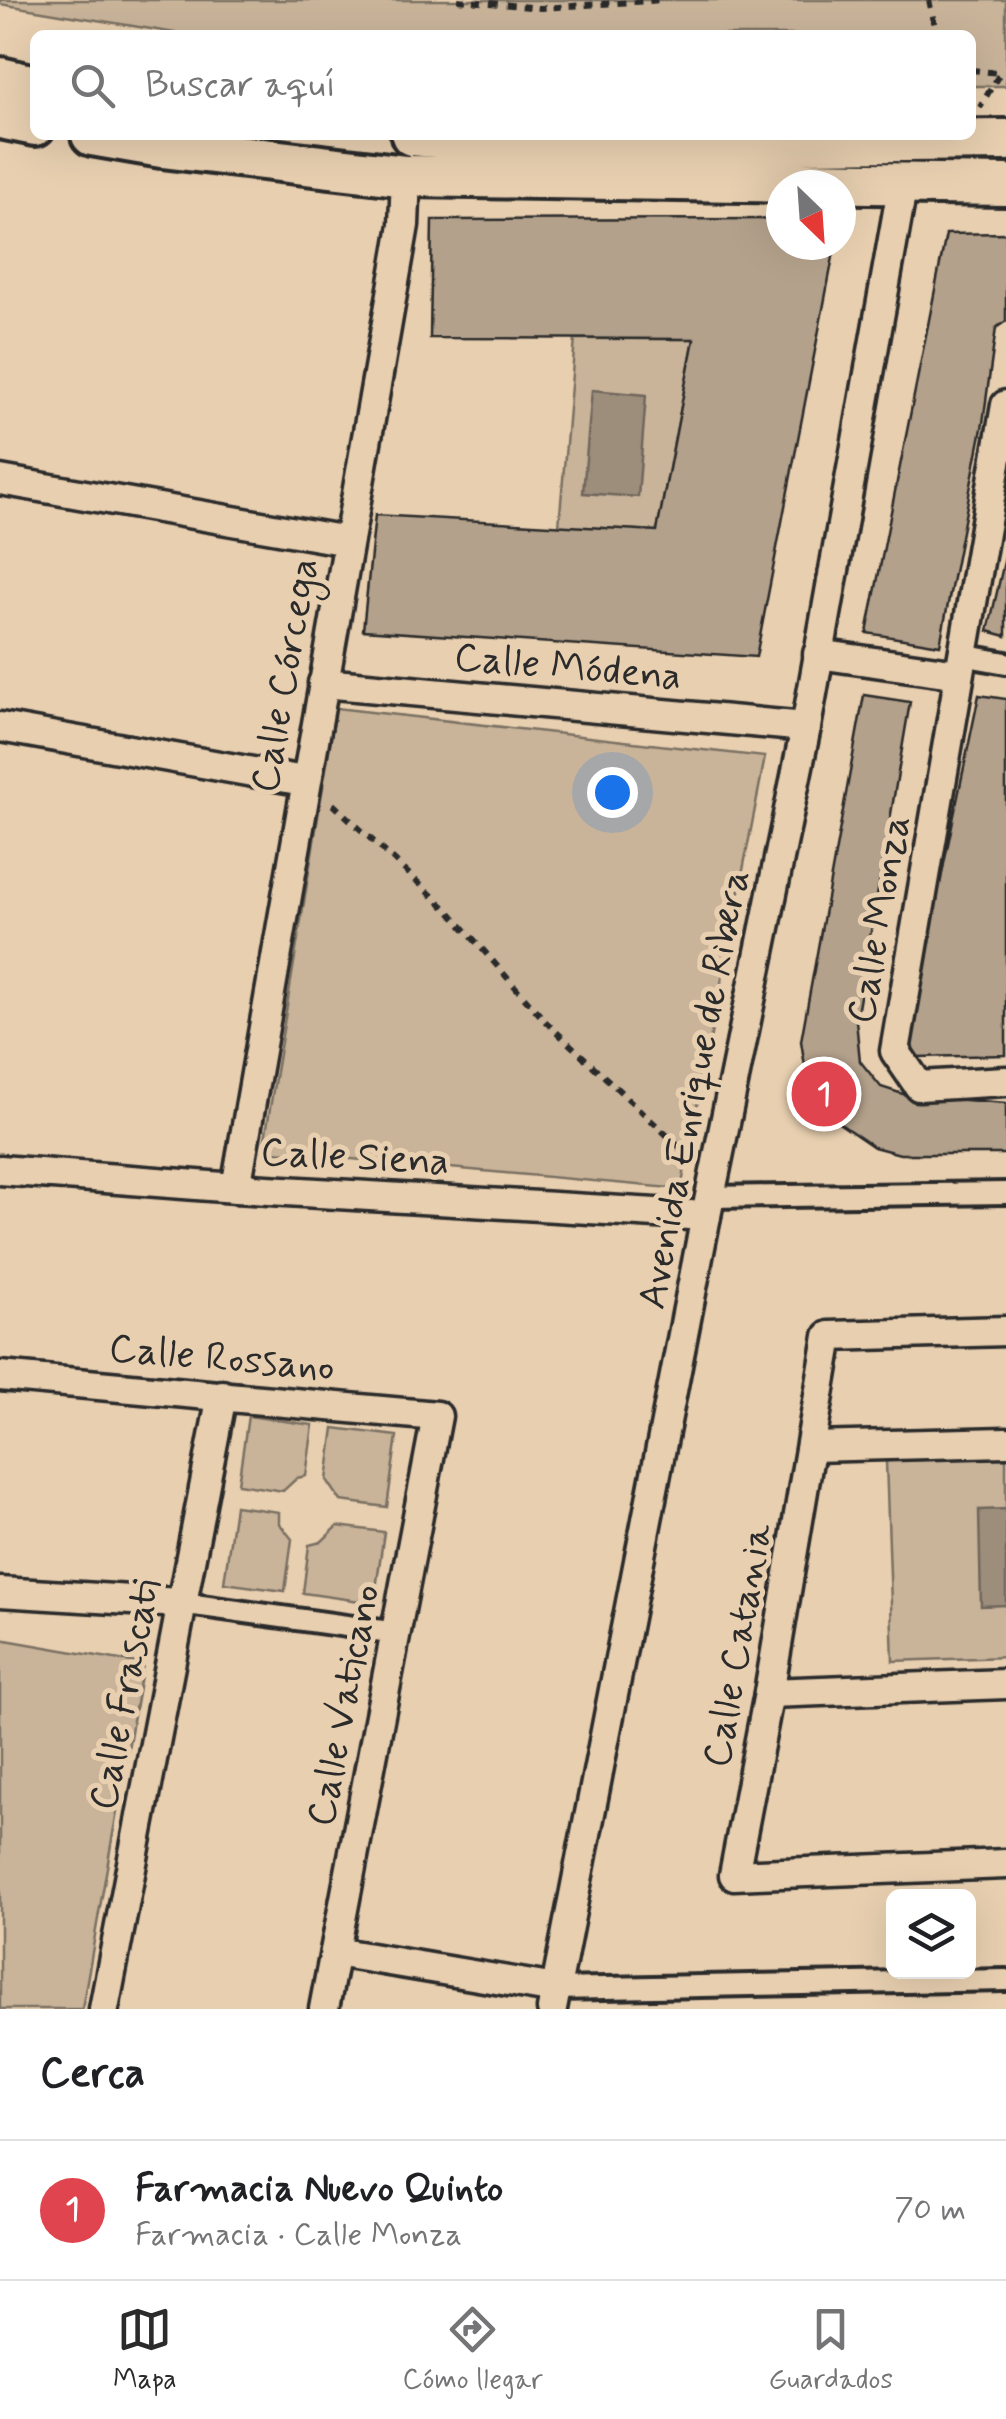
<!DOCTYPE html>
<html lang="es">
<head>
<meta charset="utf-8">
<style>
	:root { --surface:#fff; --page:#f2f2f2; --text:#202124; --muted:#757577; --line:#e0e0e0; --accent:#2b2b2b }
	body { margin:0; font-family:Mynerve,sans-serif; background:var(--page); color:var(--text) }
	.controls { position:absolute; right:30px; bottom:30px; display:grid; overflow:hidden; border-radius:15px; box-shadow:0 10px 40px #0002 }
	.controls button { width:90px; height:90px; display:grid; place-items:center; padding:0; border:0; border-bottom:2px solid var(--line); background:var(--surface); color:var(--text); font:50px sans-serif }
	.compass { position:absolute; left:766px; top:170px; width:90px; height:90px; border-radius:50%; background:var(--surface); box-shadow:0 10px 40px #0002; rotate:155deg }
	.you { position:absolute; left:612px; top:792px; width:35px; height:35px; margin:-25px; border:8px solid #fff; border-radius:50%; background:#1a73e8; box-shadow:0 0 0 15px #1a73e833 }
	.badge { display:grid; place-items:center; width:65px; height:65px; border-radius:50%; background:var(--accent); color:#fff; font-size:32px; font-weight:700 }
	.pin { position:absolute; translate:-50% -50%; border:5px solid #fff; box-shadow:0 2px 10px #0006 }
	.list { margin:0; padding:0; list-style:none }
	h2 { display:flex; justify-content:space-between; align-items:center; height:130px; margin:0; padding:0 40px; font-size:42px }
	h2 small { font-size:32px; font-weight:400; color:var(--muted) }
	.list li { display:grid; grid-template-columns:65px 1fr auto; gap:30px; align-items:center; box-sizing:border-box; height:140px; padding:0 40px; border-top:2px solid var(--line) }
	.list b { display:block; font-size:38px; white-space:nowrap }
	.list p { margin:0; font-size:32px; white-space:nowrap; color:var(--muted) }
	.list em { font-size:32px; font-style:normal; color:var(--muted) }
	.icon { flex:none; width:55px; height:55px; fill:none; stroke:currentColor; stroke-width:2; stroke-linecap:round; stroke-linejoin:round }
	.map { position:relative; flex:none; width:1006px; height:2009px; overflow:hidden }
	.search { position:absolute; background:var(--surface); box-shadow:0 10px 40px #0002; left:30px; right:30px; top:30px; height:110px; display:flex; align-items:center; gap:25px; box-sizing:border-box; padding:0 35px; border-radius:15px; color:var(--muted); font-size:38px }
	.sheet { height:270px; background:var(--surface) }
	nav { display:flex; justify-content:space-around; align-items:center; box-sizing:border-box; height:140px; border-top:2px solid var(--line); background:var(--surface); font-size:28px; color:var(--muted) }
	nav a { display:grid; justify-items:center; gap:5px }
	nav .on { color:var(--accent) }
	.map>svg:first-child { display:block }
	.green { fill:#c9b49a; stroke:#7a7062; stroke-width:2.5 }
	.water { fill:#9d8e7b; stroke:#6f665b; stroke-width:2.5 }
	.building { fill:#b3a18b; stroke:#2b2b2b; stroke-width:2.5 }
	.lines { fill:none; stroke-linecap:round; stroke-linejoin:round }
	.pedestrian-casing { stroke:#2b2b2b; stroke-width:28 }
	.minor-casing { stroke:#2b2b2b; stroke-width:35 }
	.secondary-casing { stroke:#2b2b2b; stroke-width:48 }
	.path { stroke:#2b2b2b; stroke-width:6; stroke-dasharray:8 8; stroke-linecap:butt }
	.pedestrian { stroke:#e8cfb0; stroke-width:20 }
	.minor { stroke:#e8cfb0; stroke-width:28 }
	.secondary { stroke:#e8cfb0; stroke-width:40 }
	.labels { text-anchor:middle; stroke-width:10; stroke-linejoin:round; paint-order:stroke }
	.street-label { font-size:40px; fill:#2b2b2b; stroke:#e8cfb0 }
</style>
</head>
<body>
<div class="map">
<svg width="1006" height="2009" viewBox="0 0 1006 2009">
	<rect width="100%" height="100%" fill="#e8cfb0"/>
	<filter id="ink" filterUnits="userSpaceOnUse"><feTurbulence type="fractalNoise" baseFrequency=".01" numOctaves="2"/><feDisplacementMap in="SourceGraphic" scale="20" xChannelSelector="R" yChannelSelector="G"/><feConvolveMatrix kernelMatrix="1 2 1 2 8 2 1 2 1" color-interpolation-filters="sRGB"/></filter>
	<g filter="url(#ink)">
		<!-- green -->
		<g class="green">
			<polygon points="0,0 1006,0 1006,86 971,86 971,35 187,35 0,4"/>
			<polygon points="575,339 694,339 657,531 559,526"/>
			<polygon points="336,708 765,757 681,1189 263,1151"/>
			<polygon points="248,1416 313,1425 306,1476 297,1478 283,1491 238,1484"/>
			<polygon points="334,1428 397,1436 387,1507 341,1501 327,1480"/>
			<polygon points="1006,1457 1006,1657 893,1661 886,1461"/>
			<polygon points="235,1506 279,1512 279,1523 292,1539 285,1591 224,1583"/>
			<polygon points="338,1526 384,1532 374,1603 303,1593 309,1545 321,1542"/>
			<polygon points="0,1639 143,1664 82,2009 0,2009"/>
		</g>
		<!-- water -->
		<g class="water">
			<polygon points="592,390 646,395 638,497 583,493"/>
			<polygon points="1006,1509 1006,1605 981,1606 979,1510"/>
		</g>
		<!-- building -->
		<g class="building">
			<polygon points="781,219 781,245 830,245 834,252 756,657 363,630 375,515 657,531 694,339 430,338 432,220"/>
			<polygon points="1006,233 1006,321 996,328 983,423 940,645 867,633 946,234"/>
			<polygon points="1006,553 1006,636 988,631"/>
			<polygon points="864,695 910,702 856,1020 860,1061 881,1087 909,1096 1006,1103 1006,1154 900,1154 874,1147 833,1119 808,1085 801,1041"/>
			<polygon points="979,695 1006,699 1006,1055 917,1057 908,1037"/>
		</g>
		<g class="lines">
			<!-- pedestrian casing -->
			<g class="pedestrian-casing">
				<g id="pedestrian">
					<polyline points="962,655 1006,663"/>
					<polyline points="710,1197 1006,1193"/>
					<polyline points="180,1603 397,1633"/>
					<polyline points="556,1989 1006,1980"/>
				</g>
			</g>
			<!-- minor casing -->
			<g class="minor-casing">
				<g id="minor">
					<polyline points="1006,405 895,1051 919,1086 1006,1081"/>
					<polyline points="0,480 347,541"/>
					<polyline points="818,654 959,674"/>
					<polyline points="323,683 806,727"/>
					<polyline points="0,727 304,781"/>
					<polyline points="0,1170 236,1188 706,1216"/>
					<polyline points="236,1188 404,225 406,176"/>
					<polyline points="1006,1331 829,1336 769,1693 734,1875 1006,1864"/>
					<polyline points="0,1376 437,1416 324,2009"/>
					<polyline points="812,1447 1006,1442"/>
					<polyline points="0,1592 180,1603"/>
					<polyline points="769,1693 1006,1684"/>
					<polyline points="335,1952 556,1989"/>
					<polyline points="104,2009 222,1395"/>
					<polyline points="552,2009 706,1216 806,727 903,183"/>
				</g>
			</g>
			<!-- secondary casing -->
			<g class="secondary-casing">
				<g id="secondary">
					<polyline points="0,78 35,86"/>
					<polyline points="0,118 35,125"/>
					<polyline points="92,135 162,147 406,176 1006,185"/>
					<polyline points="412,135 475,140 688,143 1006,140"/>
				</g>
			</g>
			<!-- path -->
			<g class="path">
				<polyline points="458,0 541,8 663,0"/>
				<polyline points="929,0 937,35"/>
				<polyline points="971,70 1000,73 980,107"/>
				<polyline points="333,804 449,911 546,1022 687,1154"/>
			</g>
			<!-- pedestrian -->
			<use href="#pedestrian" class="pedestrian"/>
			<!-- minor -->
			<use href="#minor" class="minor"/>
			<!-- secondary -->
			<use href="#secondary" class="secondary"/>
		</g>
	</g>
	<g class="labels">
		<!-- street labels -->
		<g class="street-label">
			<text transform="translate(568 665) rotate(5)" y="14">Calle Módena</text>
			<text transform="translate(283 675) rotate(-80)" y="14">Calle Córcega</text>
			<text transform="translate(877 919) rotate(-80)" y="14">Calle Monza</text>
			<text transform="translate(692 1089) rotate(-79)" y="14">Avenida Enrique de Ribera</text>
			<text transform="translate(355 1155) rotate(3)" y="14">Calle Siena</text>
			<text transform="translate(222 1356) rotate(5)" y="14">Calle Rossano</text>
			<text transform="translate(736 1645) rotate(-80)" y="14">Calle Catania</text>
			<text transform="translate(123 1694) rotate(-79)" y="14">Calle Frascati</text>
			<text transform="translate(342 1705) rotate(-79)" y="14">Calle Vaticano</text>
		</g>
	</g>
</svg>
<div class="controls">
<button><svg class="icon" aria-label="layers" viewBox="0 0 24 24"><path d="M12 4l9 5-9 5-9-5zM3 14l9 5 9-5"/></svg></button>
</div>
<svg class="compass" viewBox="-18 -18 36 36"><path d="M0-13l5 13h-10z" fill="#e53935"/><path d="M0 13l5-13h-10z" fill="#757577"/></svg>
<div class="you"></div>
<div class="pin badge" style="left:824px;top:1094px;background:#e0444e">1</div>
<div class="search"><svg class="icon" aria-label="search" viewBox="0 0 24 24"><circle cx="10" cy="10" r="6"/><path d="M15 15l6 6"/></svg>Buscar aquí</div>
</div>
<section class="sheet">
<h2>Cerca<small></small></h2>
<ul class="list">
<li><span class="badge" style="background:#e0444e">1</span><div><b>Farmacia Nuevo Quinto</b><p>Farmacia · Calle Monza</p></div><em>70 m</em></li>
</ul>
</section>
<nav>
<a class="on"><svg class="icon" aria-label="map" viewBox="0 0 24 24"><path d="M3 6l6-2 6 2 6-2v14l-6 2-6-2-6 2zM9 4v14M15 6v14"/></svg>Mapa</a>
<a><svg class="icon" aria-label="directions" viewBox="0 0 24 24"><path d="M12 3l9 9-9 9-9-9zM9 14v-3h6M13 9l2 2-2 2"/></svg>Cómo llegar</a>
<a><svg class="icon" aria-label="saved" viewBox="0 0 24 24"><path d="M7 4h10v16l-5-4-5 4z"/></svg>Guardados</a>
</nav>
</body>
</html>
